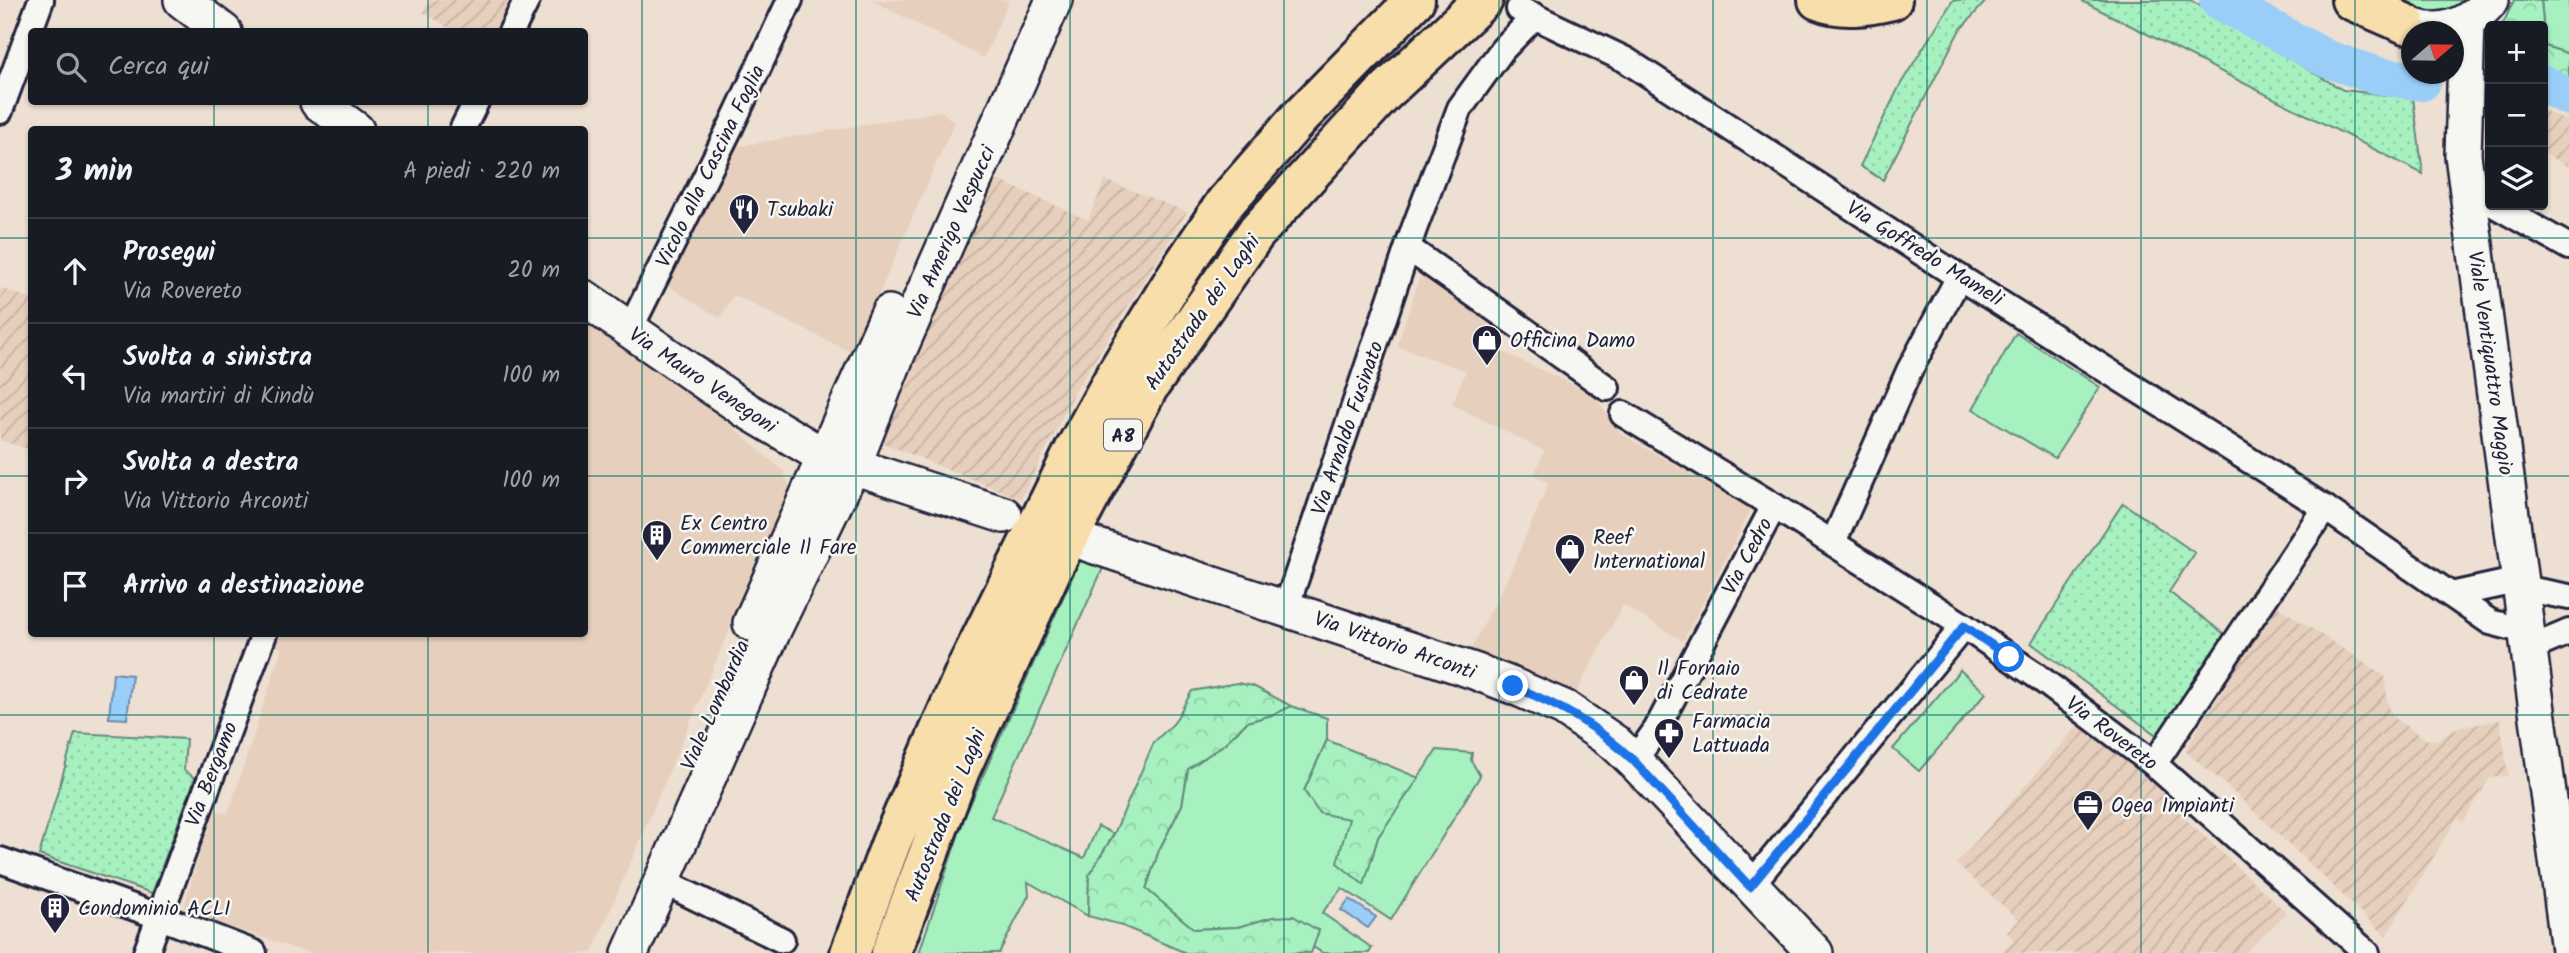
<!DOCTYPE html>
<html lang="it">
<head>
<meta charset="utf-8">
<style>
	:root { --surface:#171b24; --page:#20242c; --text:#f1f3f6; --muted:#9ea1a6; --line:#363941 }
	body { margin:0; font-family:Kalam,sans-serif; background:var(--page); color:var(--text) }
	.controls { position:absolute; right:21px; top:21px; display:grid; overflow:hidden; border-radius:7px; box-shadow:0 2px 5px #0004 }
	.controls button { width:63px; height:63px; display:grid; place-items:center; padding:0; border:0; border-bottom:2px solid var(--line); background:var(--surface); color:var(--text); font:35px sans-serif }
	.compass { position:absolute; left:2401px; top:21px; width:63px; height:63px; border-radius:50%; background:var(--surface); box-shadow:0 2px 5px #0004; rotate:70deg }
	.stop { position:absolute; width:21px; height:21px; margin:-16px; border:5px solid #1a73e8; border-radius:50%; background:#fff }
	.stop.end { background:#1a73e8; border-color:#fff; box-shadow:0 2px 7px #0008 }
	.list { margin:0; padding:0; list-style:none }
	h2 { display:flex; justify-content:space-between; align-items:center; height:91px; margin:0; padding:0 28px; font-size:30px }
	h2 small { font-size:23px; font-weight:400; color:var(--muted) }
	.list li { display:grid; grid-template-columns:46px 1fr auto; gap:21px; align-items:center; box-sizing:border-box; height:105px; padding:0 28px; border-top:2px solid var(--line) }
	.list b { display:block; font-size:26px; white-space:nowrap }
	.list p { margin:0; font-size:23px; white-space:nowrap; color:var(--muted) }
	.list em { font-size:23px; font-style:normal; color:var(--muted) }
	.icon { flex:none; width:38px; height:38px; fill:none; stroke:currentColor; stroke-width:2; stroke-linecap:round; stroke-linejoin:round }
	.map { position:relative; flex:none; width:2569px; height:953px; overflow:hidden }
	.search { position:absolute; background:var(--surface); box-shadow:0 2px 5px #0004; left:28px; top:28px; width:560px; height:77px; display:flex; align-items:center; gap:18px; box-sizing:border-box; padding:0 24px; border-radius:7px; color:var(--muted); font-size:26px }
	.panel { position:absolute; background:var(--surface); box-shadow:0 2px 5px #0004; left:28px; top:126px; width:560px; height:511px; border-radius:7px }
	.map>svg:first-child { display:block }
	.built { fill:#e6cfbc }
	.industrial { fill:url(#industrial-furrows) }
	.grass { fill:#a7f1c0; stroke:#648a7e; stroke-width:2 }
	.forest { fill:url(#forest-crowns); stroke:#648a7e; stroke-width:2 }
	.park { fill:url(#park-dots); stroke:#648a7e; stroke-width:2 }
	.water { fill:#9acef8; stroke:#6a89ac; stroke-width:2 }
	.lines { fill:none; stroke-linecap:round; stroke-linejoin:round }
	.river { stroke:#9acef8; stroke-width:38 }
	.street-casing { stroke:#22223b; stroke-width:30 }
	.secondary-casing { stroke:#22223b; stroke-width:40 }
	.highway-casing { stroke:#22223b; stroke-width:44 }
	.street { stroke:#f6f6f2; stroke-width:24 }
	.secondary { stroke:#f6f6f2; stroke-width:35 }
	.highway { stroke:#f8deab; stroke-width:38 }
	.route { stroke:#1a73e8; stroke-width:9 }
	.grid { fill:none; stroke:#0f766e; stroke-width:2; stroke-opacity:0.55 }
	.labels { text-anchor:middle; stroke-width:5; stroke-linejoin:round; paint-order:stroke }
	.shield { fill:#f6f6f2; stroke:#626272; stroke-width:2 }
	.shield-label { font-size:19px; font-weight:bold; fill:#22223b }
	.street-label { font-size:21px; fill:#22223b; stroke:#f6f6f2 }
	.poi-label { font-size:21px; fill:#22223b; stroke:#f6f6f2; text-anchor:start }
</style>
</head>
<body>
<div class="map">
<svg width="2569" height="953" viewBox="0 0 2569 953">
	<defs>
		<pattern id="industrial-furrows" width="10" height="10" patternUnits="userSpaceOnUse" patternTransform="scale(1.75)"><rect width="10" height="10" fill="#e6cfbc"/><path d="M-1 1l2-2M0 10L10 0M9 11l2-2" fill="none" stroke="#c5b1a2"/></pattern>
		<pattern id="forest-crowns" width="20" height="18" patternUnits="userSpaceOnUse" patternTransform="scale(1.75)"><rect width="20" height="18" fill="#a7f1c0"/><path d="M2 6a3 3 0 1 1 6 0M12 15a3 3 0 1 1 6 0" fill="none" stroke="#8fcea6"/></pattern>
		<pattern id="park-dots" width="8" height="8" patternUnits="userSpaceOnUse" patternTransform="scale(1.75)"><rect width="8" height="8" fill="#a7f1c0"/><path d="M2 2h.1M6 6h.1" fill="none" stroke="#8fcea6" stroke-width="1.8" stroke-linecap="round"/></pattern>
	</defs>
	<rect width="100%" height="100%" fill="#eddfd2"/>
	<filter id="ink" filterUnits="userSpaceOnUse"><feTurbulence type="fractalNoise" baseFrequency=".0143" numOctaves="2"/><feDisplacementMap in="SourceGraphic" scale="14" xChannelSelector="R" yChannelSelector="G"/><feConvolveMatrix kernelMatrix="1 2 1 2 8 2 1 2 1" color-interpolation-filters="sRGB"/></filter>
	<g filter="url(#ink)">
		<!-- built -->
		<g class="built">
			<polygon points="871,0 1009,0 984,58"/>
			<polygon points="942,111 954,123 853,353 734,295 720,318 668,286 735,147"/>
			<polygon points="1421,274 1489,325 1479,341 1593,394 1621,434 1751,509 1683,641 1623,605 1575,695 1469,653 1509,575 1549,483 1534,475 1544,451 1452,404 1466,371 1397,346"/>
			<polygon points="585,316 715,412 784,472 790,487 592,953 309,953 183,911 200,852 216,811 228,814 282,648 270,642 274,634 584,634"/>
		</g>
		<!-- industrial -->
		<g class="industrial">
			<polygon points="429,0 512,0 495,32 454,31 423,12"/>
			<polygon points="2543,110 2569,122 2569,167 2543,153"/>
			<polygon points="991,177 1088,220 1105,180 1187,212 1076,390 1021,499 878,441 960,257"/>
			<polygon points="0,288 31,299 31,450 0,440"/>
			<polygon points="2275,605 2385,676 2387,702 2393,717 2427,740 2438,740 2452,729 2500,720 2508,775 2490,778 2463,822 2457,818 2386,936 2226,785 2185,751"/>
			<polygon points="2078,726 2184,805 2181,815 2287,913 2245,953 2001,953 2014,940 2007,932 2019,920 1956,864"/>
		</g>
		<!-- grass -->
		<g class="grass">
			<path d="M2402 0H2467C2445 14 2423 16 2402 0Z"/>
			<polygon points="2541,0 2569,0 2569,54 2545,46"/>
			<polygon points="2016,333 2100,387 2055,458 1973,409"/>
			<polygon points="1080,560 1104,566 991,817 1084,858 1098,826 1114,834 1089,875 1088,916 1028,882 1029,895 999,953 919,953 964,818"/>
			<polygon points="1960,670 1986,693 1919,771 1893,749"/>
			<polygon points="1291,706 1327,718 1327,740 1304,791 1350,819 1364,884 1378,837 1437,750 1472,753 1471,760 1480,776 1391,920 1342,888 1322,913 1372,948 1369,953 1323,953 1313,947 1319,930 1273,917 1238,927 1194,929 1146,889 1159,850 1182,805 1188,769 1223,745 1247,722 1275,714"/>
		</g>
		<!-- forest -->
		<g class="forest">
			<polygon points="2514,0 2541,0 2545,46 2569,54 2569,80 2543,71 2543,26 2502,26"/>
			<polygon points="1237,683 1253,686 1291,706 1275,714 1247,722 1223,745 1188,769 1182,805 1159,850 1146,889 1194,929 1238,927 1273,917 1293,916 1319,931 1311,953 1186,953 1118,924 1088,916 1089,875 1114,834 1154,742 1174,723 1192,691"/>
			<polygon points="1327,740 1419,778 1378,837 1364,885 1337,863 1349,819 1319,813 1304,791"/>
		</g>
		<!-- park -->
		<g class="park">
			<polygon points="1953,0 1987,0 1959,31 1883,180 1860,166 1900,85"/>
			<polygon points="2080,0 2190,0 2343,90 2413,98 2423,174"/>
			<polygon points="2123,503 2195,553 2169,592 2227,636 2159,737 2031,643"/>
			<polygon points="75,733 186,739 184,770 195,778 152,893 39,855"/>
		</g>
		<!-- water -->
		<g class="water">
			<polygon points="113,673 132,675 127,719 109,718"/>
			<polygon points="1349,899 1376,917 1368,928 1341,910"/>
		</g>
		<g class="lines">
			<!-- river -->
			<g class="river">
				<polyline points="2218,0 2327,59 2375,75 2422,82"/>
				<polyline points="2483,71 2490,71"/>
				<polyline points="2543,84 2569,97"/>
			</g>
			<!-- street casing -->
			<g class="street-casing">
				<g id="street">
					<polyline points="1519,9 1626,60 1959,277 2325,508 2490,622 2525,631"/>
					<polyline points="511,32 527,0"/>
					<polyline points="0,111 41,0"/>
					<polyline points="462,130 476,102"/>
					<polyline points="2495,205 2569,247"/>
					<polyline points="1408,248 1607,388"/>
					<polyline points="629,331 731,126 790,0"/>
					<polyline points="1623,414 1774,506 1656,730 1634,761"/>
					<polyline points="1774,506 1964,626 2037,676 2154,764 2367,953"/>
					<polyline points="1833,543 1909,371 1959,277"/>
					<polyline points="2521,588 2569,597"/>
					<polyline points="2451,595 2520,580"/>
					<polyline points="1286,608 1414,229 1460,108 1502,50 1535,16"/>
					<polyline points="2529,649 2569,632"/>
					<polyline points="2154,764 2325,508"/>
					<polyline points="0,860 158,916 254,953"/>
					<polyline points="662,881 782,940"/>
					<polyline points="1750,886 1964,626"/>
					<polyline points="146,953 264,634"/>
				</g>
			</g>
			<!-- secondary casing -->
			<g class="secondary-casing">
				<g id="secondary">
					<polyline points="182,0 224,32"/>
					<path d="M2382 6C2417 41 2459 37 2491 0"/>
					<polyline points="2467,22 2463,155 2569,950"/>
					<polyline points="318,102 356,130"/>
					<polyline points="584,298 746,410 825,457 1004,515"/>
					<polyline points="1089,544 1474,671 1513,686 1564,708 1615,743 1634,761 1815,953"/>
					<polyline points="751,623 889,313"/>
					<polyline points="630,953 775,626 853,465 897,354 1054,0"/>
				</g>
			</g>
			<!-- highway casing -->
			<g class="highway-casing">
				<g id="highway">
					<path d="M1818 0C1842 10 1867 6 1892 0"/>
					<polyline points="2351,0 2406,24"/>
					<polyline points="850,953 891,843 967,667 1075,449 1119,369 1180,270 1225,203 1299,118 1415,0"/>
					<polyline points="891,953 960,770 1052,569 1148,388 1255,234 1384,93 1483,0"/>
				</g>
			</g>
			<!-- street -->
			<use href="#street" class="street"/>
			<!-- secondary -->
			<use href="#secondary" class="secondary"/>
			<!-- highway -->
			<use href="#highway" class="highway"/>
		</g>
	</g>
	<g class="lines" filter="url(#ink)">
		<!-- route -->
		<path class="route" d="M1513 686C1561 706 1596 725 1634 761L1750 887 1964 626 2009 657"/>
	</g>
	<!-- grid -->
	<path class="grid" d="M214 0V32M428 0V32M642 0V953M856 0V953M1070 0V953M1284 0V953M1499 0V953M1713 0V953M1927 0V953M2141 0V953M2355 0V953M214 102V130M428 102V130M0 238H32M584 238H2569M0 476H32M584 476H2569M214 634V953M428 634V953M0 715H2569"/>
	<!-- icons -->
	<defs>
		<g id="restaurant-pin" transform="scale(1.575)"><path d="M0 17L-7.5 6A9.5 9.5 0 1 1 7.5 6Z" fill="#22223b" stroke="#f6f6f2"/><path d="M-5-6h1v4h1v-4h1v4h1v-4h1v5L-1.5 .5V6h-2V.5L-5-1ZM5-6V6H3V1.5H1.5Q1.5-4 5-6Z" fill="#fff"/></g>
		<g id="shop-pin" transform="scale(1.575)"><path d="M0 17L-7.5 6A9.5 9.5 0 1 1 7.5 6Z" fill="#22223b" stroke="#f6f6f2"/><path d="M-5-2.5h2.3a2.7 3.5 0 0 1 5.4 0H5L5.5 6h-11ZM-1.5-2.5h3a1.5 2.3 0 0 0-3 0Z" fill="#fff"/></g>
		<g id="building-pin" transform="scale(1.575)"><path d="M0 17L-7.5 6A9.5 9.5 0 1 1 7.5 6Z" fill="#22223b" stroke="#f6f6f2"/><path d="M-4-6H4V6H1V3H-1V6H-4ZM-2.5-4.3h1.7v1.8h-1.7ZM.8-4.3h1.7v1.8H.8ZM-2.5-1h1.7V.8h-1.7ZM.8-1h1.7V.8H.8Z" fill="#fff"/></g>
		<g id="pharmacy-pin" transform="scale(1.575)"><path d="M0 17L-7.5 6A9.5 9.5 0 1 1 7.5 6Z" fill="#22223b" stroke="#f6f6f2"/><path d="M-2-6h4v4h4v4h-4v4h-4v-4h-4v-4h4Z" fill="#fff"/></g>
		<g id="office-pin" transform="scale(1.575)"><path d="M0 17L-7.5 6A9.5 9.5 0 1 1 7.5 6Z" fill="#22223b" stroke="#f6f6f2"/><path d="M-6-3h4V-5.5h4V-3h4V5H-6ZM-1-4.5V-3h2v-1.5ZM-6 0V1H6V0Z" fill="#fff"/></g>
	</defs>
	<g fill-rule="evenodd">
		<use href="#restaurant-pin" x="744" y="209"/>
		<use href="#shop-pin" x="1487" y="340"/>
		<use href="#building-pin" x="657" y="535"/>
		<use href="#shop-pin" x="1570" y="549"/>
		<use href="#shop-pin" x="1634" y="680"/>
		<use href="#pharmacy-pin" x="1669" y="733"/>
		<use href="#office-pin" x="2088" y="805"/>
		<use href="#building-pin" x="55" y="908"/>
	</g>
	<g class="labels">
		<!-- shield labels -->
		<rect class="shield" x="1104" y="419.5" width="38" height="31" rx="5"/>
		<g class="shield-label">
			<text x="1123" y="442">A8</text>
		</g>
		<!-- street labels -->
		<g class="street-label">
			<text transform="translate(710 166) rotate(-64)" y="7">Vicolo alla Cascina Foglia</text>
			<text transform="translate(951 232) rotate(-66)" y="7">Via Amerigo Vespucci</text>
			<text transform="translate(1925 253) rotate(32)" y="7">Via Goffredo Mameli</text>
			<text transform="translate(1202 312) rotate(-55)" y="7">Autostrada dei Laghi</text>
			<text transform="translate(2491 363) rotate(82)" y="7">Viale Ventiquattro Maggio</text>
			<text transform="translate(703 380) rotate(34)" y="7">Via Mauro Venegoni</text>
			<text transform="translate(1347 428) rotate(-71)" y="7">Via Arnaldo Fusinato</text>
			<text transform="translate(1747 556) rotate(-62)" y="7">Via Cedro</text>
			<text transform="translate(1395 645) rotate(19)" y="7">Via Vittorio Arconti</text>
			<text transform="translate(715 705) rotate(-66)" y="7">Viale Lombardia</text>
			<text transform="translate(2112 733) rotate(37)" y="7">Via Rovereto</text>
			<text transform="translate(211 774) rotate(-69)" y="7">Via Bergamo</text>
			<text transform="translate(945 815) rotate(-68)" y="7">Autostrada dei Laghi</text>
		</g>
		<!-- poi labels -->
		<g class="poi-label">
			<text x="767" y="216">Tsubaki</text>
			<text x="1510" y="347">Officina Damo</text>
			<text x="680" y="530">Ex Centro<tspan x="680" dy="24">Commerciale Il Fare</tspan></text>
			<text x="1593" y="544">Reef<tspan x="1593" dy="24">International</tspan></text>
			<text x="1657" y="675">Il Fornaio<tspan x="1657" dy="24">di Cedrate</tspan></text>
			<text x="1692" y="728">Farmacia<tspan x="1692" dy="24">Lattuada</tspan></text>
			<text x="2111" y="812">Ogea Impianti</text>
			<text x="78" y="915">Condominio ACLI</text>
		</g>
	</g>
</svg>
<div class="controls">
<button>+</button>
<button>−</button>
<button><svg class="icon" aria-label="layers" viewBox="0 0 24 24"><path d="M12 4l9 5-9 5-9-5zM3 14l9 5 9-5"/></svg></button>
</div>
<svg class="compass" viewBox="-18 -18 36 36"><path d="M0-13l5 13h-10z" fill="#e53935"/><path d="M0 13l5-13h-10z" fill="#9ea1a6"/></svg>
<div class="stop" style="left:2009px;top:657px"></div>
<div class="stop end" style="left:1513px;top:686px"></div>
<div class="search"><svg class="icon" aria-label="search" viewBox="0 0 24 24"><circle cx="10" cy="10" r="6"/><path d="M15 15l6 6"/></svg>Cerca qui</div>
<section class="panel">
<h2>3 min<small>A piedi · 220 m</small></h2>
<ul class="list">
<li><svg class="icon" aria-label="ahead" viewBox="0 0 24 24"><path d="M12 20V5M6 11l6-6 6 6"/></svg><div><b>Prosegui</b><p>Via Rovereto</p></div><em>20 m</em></li>
<li><svg class="icon" aria-label="left" viewBox="0 0 24 24"><path d="M17 20v-9H6M10 6l-5 5 5 5"/></svg><div><b>Svolta a sinistra</b><p>Via martiri di Kindù</p></div><em>100 m</em></li>
<li><svg class="icon" aria-label="right" viewBox="0 0 24 24"><path d="M7 20v-9h11M14 6l5 5-5 5"/></svg><div><b>Svolta a destra</b><p>Via Vittorio Arconti</p></div><em>100 m</em></li>
<li><svg class="icon" aria-label="arrive" viewBox="0 0 24 24"><path d="M6 21V4h12l-3 4 3 4H6"/></svg><div><b>Arrivo a destinazione</b></div></li>
</ul>
</section>
</div>
</body>
</html>
